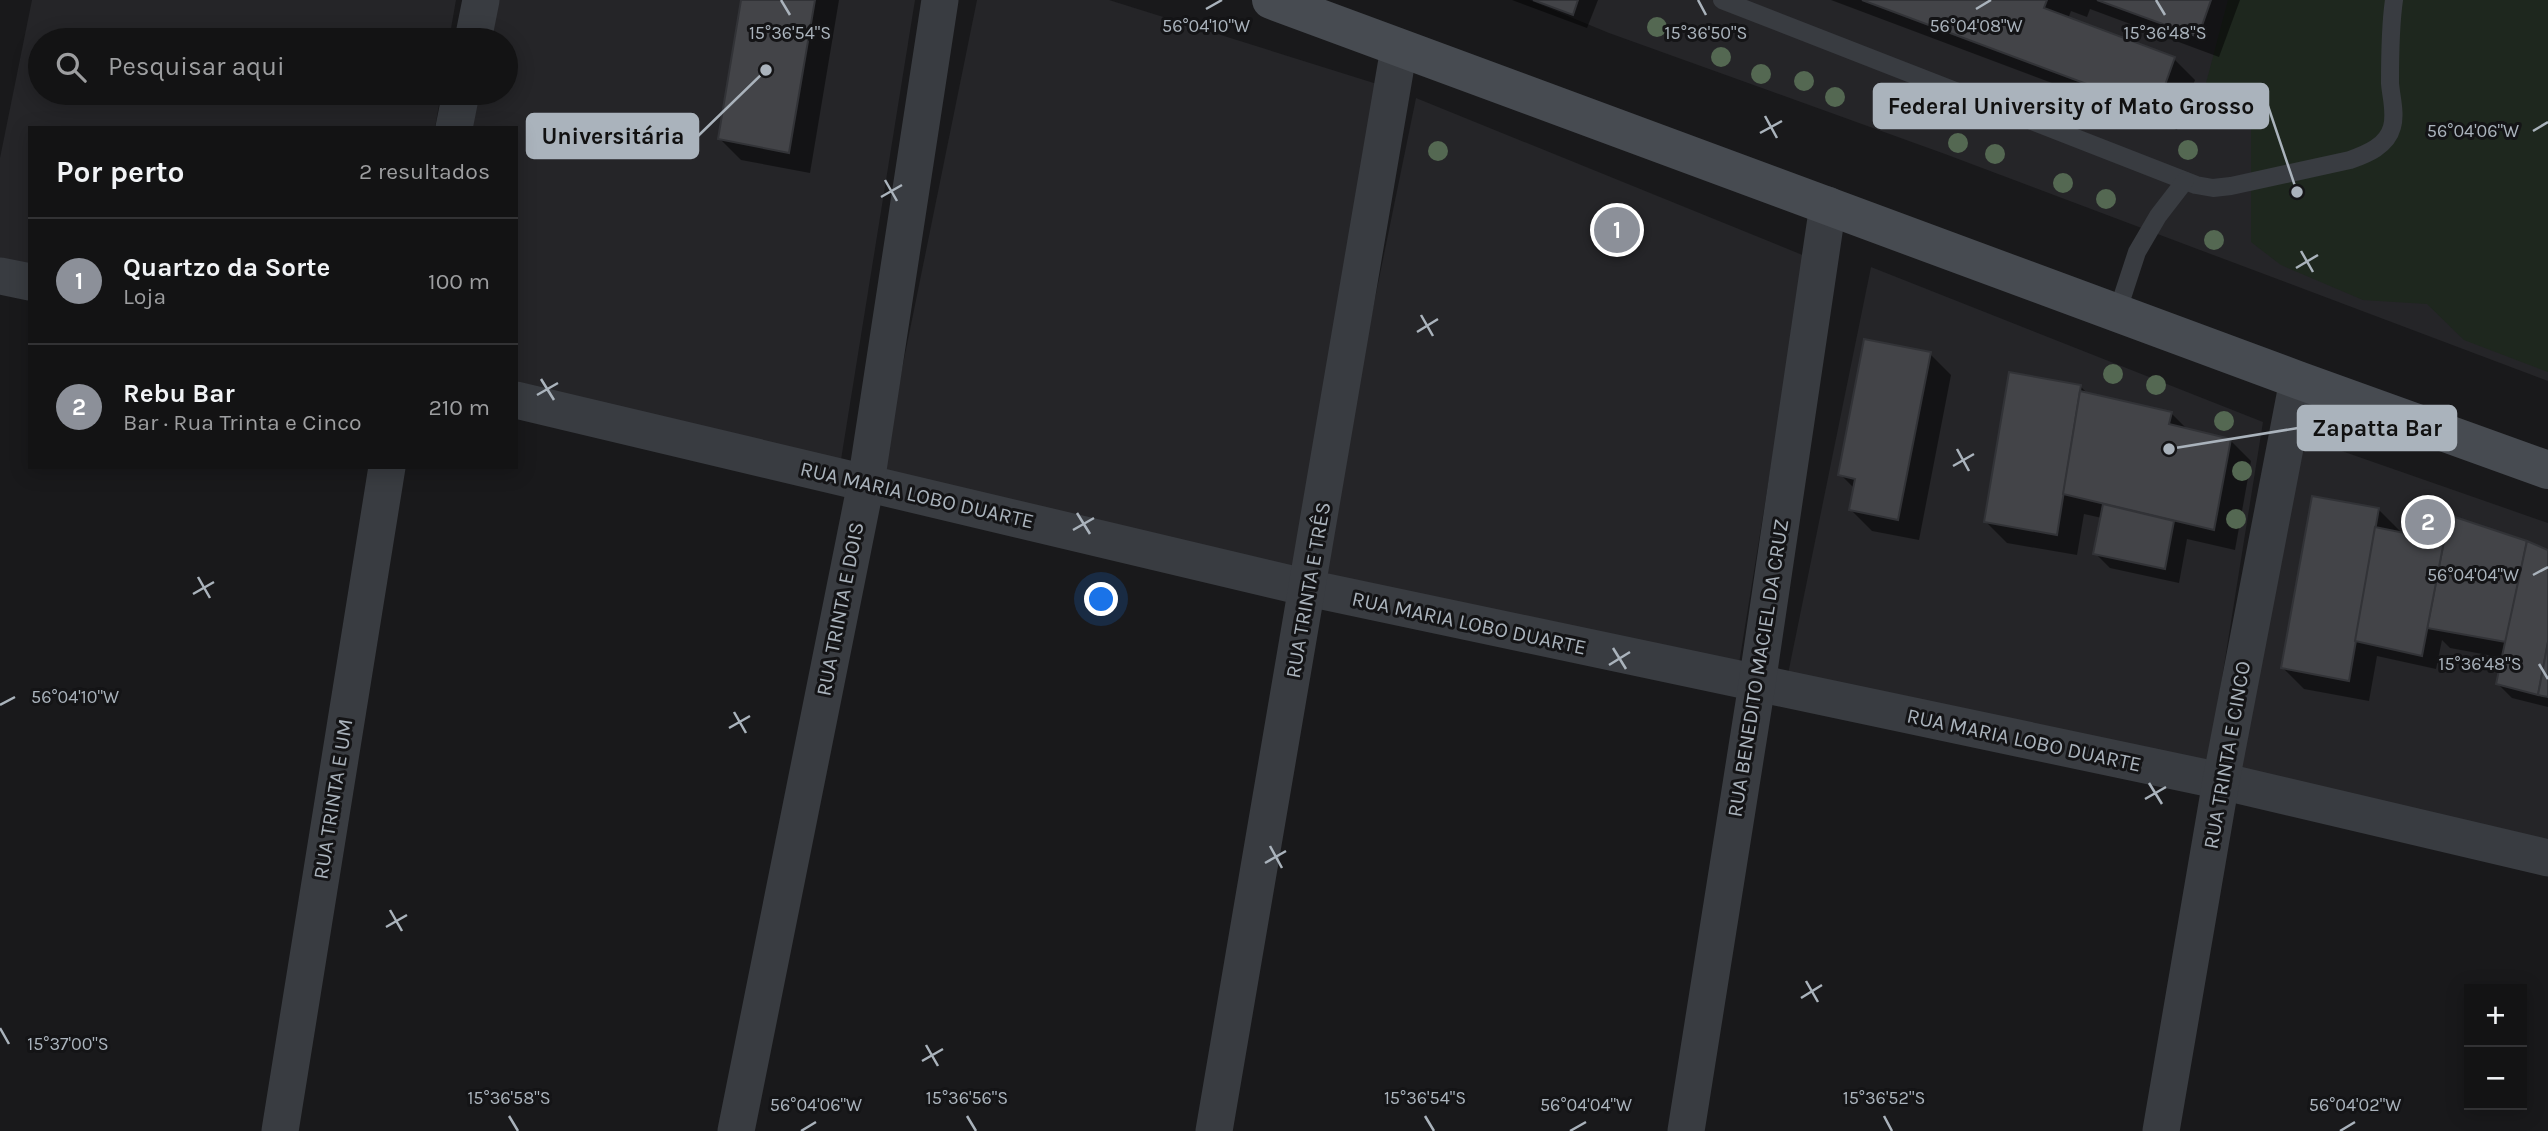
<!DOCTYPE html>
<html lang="pt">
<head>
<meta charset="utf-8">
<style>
	:root { --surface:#131314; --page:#202022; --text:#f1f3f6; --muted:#9d9ea0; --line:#323234; --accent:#8c9099 }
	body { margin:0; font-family:Karla,sans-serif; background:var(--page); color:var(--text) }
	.controls { position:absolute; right:21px; bottom:21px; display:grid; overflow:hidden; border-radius:0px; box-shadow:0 4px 18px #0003 }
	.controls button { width:63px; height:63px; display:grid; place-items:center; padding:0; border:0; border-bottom:2px solid var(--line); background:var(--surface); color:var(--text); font:35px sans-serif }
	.you { position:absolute; left:1102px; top:600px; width:24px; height:24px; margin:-18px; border:5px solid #fff; border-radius:50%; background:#1a73e8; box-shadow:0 0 0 10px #1a73e833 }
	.badge { display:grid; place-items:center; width:46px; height:46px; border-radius:50%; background:var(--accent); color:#fff; font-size:23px; font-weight:700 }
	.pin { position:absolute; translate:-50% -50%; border:4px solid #fff; box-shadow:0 2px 7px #0006 }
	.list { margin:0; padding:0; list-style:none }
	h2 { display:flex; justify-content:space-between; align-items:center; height:91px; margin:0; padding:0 28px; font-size:30px }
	h2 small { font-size:23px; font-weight:400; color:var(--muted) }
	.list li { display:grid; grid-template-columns:46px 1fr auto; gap:21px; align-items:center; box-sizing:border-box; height:126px; padding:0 28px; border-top:2px solid var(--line) }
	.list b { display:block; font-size:26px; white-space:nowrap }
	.list p { margin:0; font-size:23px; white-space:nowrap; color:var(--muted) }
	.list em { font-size:23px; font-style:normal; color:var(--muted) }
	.icon { flex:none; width:38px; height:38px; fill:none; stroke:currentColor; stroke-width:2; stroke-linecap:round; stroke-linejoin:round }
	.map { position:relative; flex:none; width:2548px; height:1131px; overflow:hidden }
	.search { position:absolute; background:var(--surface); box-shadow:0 4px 18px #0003; left:28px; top:28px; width:490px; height:77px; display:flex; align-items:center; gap:18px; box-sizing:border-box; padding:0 24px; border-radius:38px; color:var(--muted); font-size:26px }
	.panel { position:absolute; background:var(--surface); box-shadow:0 4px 18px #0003; left:28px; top:126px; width:490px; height:343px; border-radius:0px }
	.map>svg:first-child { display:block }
	.built { fill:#252528 }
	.green { fill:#1e271e }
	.shadow { fill:#0007 }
	.building { fill:#434448; stroke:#323337; stroke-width:2 }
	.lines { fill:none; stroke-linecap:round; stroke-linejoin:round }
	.lane { stroke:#393c41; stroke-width:18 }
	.street { stroke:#393c41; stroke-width:37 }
	.secondary { stroke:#474b51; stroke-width:38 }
	.tree { fill:#546852 }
	.ticks { fill:none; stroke:#aab3bc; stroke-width:2.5 }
	.labels { text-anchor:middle; stroke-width:6; stroke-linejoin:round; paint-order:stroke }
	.street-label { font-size:21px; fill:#aab3bc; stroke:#141416 }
	.ticks-label { font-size:18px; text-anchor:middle; fill:#aab3bc; stroke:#141416; stroke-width:6; stroke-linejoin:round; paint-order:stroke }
	.leader { fill:none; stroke:#aab3bc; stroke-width:2.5 }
	.callout-dot { fill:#aab3bc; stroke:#141416; stroke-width:2.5 }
	.callout { fill:#aab3bc; stroke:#aab3bc; stroke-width:2.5 }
	.callout-label { font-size:23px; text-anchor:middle; font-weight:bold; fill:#111 }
</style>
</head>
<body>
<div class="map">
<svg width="2548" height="1131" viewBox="0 0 2548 1131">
	<rect width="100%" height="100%" fill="#19191b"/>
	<!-- built -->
	<g class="built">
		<polygon points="32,0 456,0 449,40 40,40 40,93 441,93 435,128 30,128 30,267 0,260 0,158"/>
		<polygon points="496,0 915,0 840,466 516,390 516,128 470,128 477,93 506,93 506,40 488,40"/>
		<polygon points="977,0 1109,0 1377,84 1298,580 879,482"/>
		<polygon points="1529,0 2548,0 2548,381 1945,154 1609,33"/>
		<polygon points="1416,98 1805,256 1738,670 1319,572"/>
		<polygon points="1871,267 2263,422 2207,772 1788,674"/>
		<polygon points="2293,434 2548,523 2548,847 2228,772"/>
	</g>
	<!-- green -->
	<polygon class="green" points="2228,0 2548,0 2548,372 2464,340 2427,304 2363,300 2281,265 2251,242 2251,123 2205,87"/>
	<!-- shadow -->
	<g class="shadow">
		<polygon points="743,0 839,0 810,173 741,160 720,139"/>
		<polygon points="1512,0 1598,0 1587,28"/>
		<polygon points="1831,0 2240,0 2219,57 2090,9 2087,17 2071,11 2068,19 2174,59 2195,80 2177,130"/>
		<polygon points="1930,354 1951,375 1919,540 1872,531 1851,510 1855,489 1840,474"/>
		<polygon points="2081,387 2089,395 2171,413 2189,431 2230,440 2251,461 2235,550 2187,539 2179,583 2110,568 2095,553 2102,518 2084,514 2077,555 2007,543 1986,522"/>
		<polygon points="2379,510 2400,531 2399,534 2443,543 2548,551 2548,707 2512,698 2498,684 2504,658 2450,648 2442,640 2436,669 2377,656 2369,701 2304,689 2283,668"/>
	</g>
	<!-- building -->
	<g class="building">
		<polygon points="741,0 815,0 789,153 718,139"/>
		<polygon points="1533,0 1578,0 1573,15"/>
		<polygon points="1862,0 2047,0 2044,8 2175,57 2156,110"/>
		<polygon points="2097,0 2211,0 2198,37"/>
		<polygon points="1864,339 1931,352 1898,520 1849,510 1855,479 1838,475"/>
		<polygon points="2009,372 2081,385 2057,535 1984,522"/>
		<polygon points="2080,391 2172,412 2169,424 2231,439 2214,530 2063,494"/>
		<polygon points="2312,496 2379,508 2349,681 2281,668"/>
		<polygon points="2103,504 2174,521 2165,569 2093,554"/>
		<polygon points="2449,515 2527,541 2506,642 2427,628"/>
		<polygon points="2375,527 2444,541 2422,656 2355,641"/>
		<polygon points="2527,541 2548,550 2548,642 2538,695 2496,684"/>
		<polygon points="2548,642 2548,697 2538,695"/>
	</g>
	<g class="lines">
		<!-- lane -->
		<g class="lane">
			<path d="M1722 0 2196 185 2213 188 2231 186 2350 160C2367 154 2387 146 2392 127 2396 113 2391 97 2390 83 2390 56 2390 27 2394 0"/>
			<polyline points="2117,313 2137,252 2158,216 2185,181"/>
		</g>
		<!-- street -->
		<g class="street">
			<polyline points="473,40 481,0"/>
			<polyline points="454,128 461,93"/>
			<polyline points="0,276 30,282"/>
			<polyline points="516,400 1308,588 2221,781 2548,858"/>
			<polyline points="280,1131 387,467"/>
			<polyline points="736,1131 866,483 940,0"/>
			<polyline points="1214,1131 1399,48"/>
			<polyline points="1686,1131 1757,684 1828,205"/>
			<polyline points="2161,1131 2221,781 2298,380"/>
		</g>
		<!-- secondary -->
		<polyline class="secondary" points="1271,0 2298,380 2548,470"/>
	</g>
	<!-- trees -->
	<g class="tree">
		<circle cx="1657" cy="27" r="10"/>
		<circle cx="1721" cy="57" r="10"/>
		<circle cx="1761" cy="74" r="10"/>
		<circle cx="1804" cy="81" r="10"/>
		<circle cx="1835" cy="97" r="10"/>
		<circle cx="1958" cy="143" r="10"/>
		<circle cx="2188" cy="150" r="10"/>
		<circle cx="1438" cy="151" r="10"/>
		<circle cx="1995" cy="154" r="10"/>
		<circle cx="2063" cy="183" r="10"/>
		<circle cx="2106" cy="199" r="10"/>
		<circle cx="2214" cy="240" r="10"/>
		<circle cx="2113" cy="374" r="10"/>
		<circle cx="2156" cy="385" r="10"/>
		<circle cx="2224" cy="421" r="10"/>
		<circle cx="2242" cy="471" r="10"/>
		<circle cx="2236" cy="519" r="10"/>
	</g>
	<!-- ticks -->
	<path class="ticks" d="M781 0 790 15M1698 0 1706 15M2156 0 2165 15M1206 9 1222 0M1976 9 1991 0M1765 116 1777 138M2533 131 2548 122M1760 133 1782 121M885 180 897 201M881 197 902 185M2301 251 2313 272M2296 268 2318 255M1421 315 1433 336M1417 332 1438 319M541 379 554 400M537 395 558 383M1957 449 1969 471M1953 466 1974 454M1077 513 1090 534M1073 530 1094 518M2533 575 2548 567M198 577 210 598M193 594 214 582M1613 648 1626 669M2539 664 2548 679M1609 665 1630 652M0 705 15 697M734 712 746 733M729 728 750 716M2149 783 2162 804M2145 799 2166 787M1270 846 1282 868M1265 863 1286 851M390 910 402 931M386 927 407 915M1806 981 1818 1002M1801 998 1822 985M0 1028 9 1044M926 1045 938 1066M922 1061 943 1049M509 1116 518 1131M967 1116 976 1131M1425 1116 1434 1131M1884 1116 1892 1131M801 1131 816 1122M1570 1131 1586 1122M2340 1131 2355 1122"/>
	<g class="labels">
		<!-- street labels -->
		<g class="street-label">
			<text transform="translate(917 495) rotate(13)" y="7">RUA MARIA LOBO DUARTE</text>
			<text transform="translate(1308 590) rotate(-80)" y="7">RUA TRINTA E TRÊS</text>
			<text transform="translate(840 609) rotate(-79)" y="7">RUA TRINTA E DOIS</text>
			<text transform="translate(1469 623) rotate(12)" y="7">RUA MARIA LOBO DUARTE</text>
			<text transform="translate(1758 668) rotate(-81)" y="7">RUA BENEDITO MACIEL DA CRUZ</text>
			<text transform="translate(2024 740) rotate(12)" y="7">RUA MARIA LOBO DUARTE</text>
			<text transform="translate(2227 755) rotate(-80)" y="7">RUA TRINTA E CINCO</text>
			<text transform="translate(333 799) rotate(-81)" y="7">RUA TRINTA E UM</text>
		</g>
	</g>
	<g class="ticks-label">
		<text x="1206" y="32">56°04'10"W</text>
		<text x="1976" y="32">56°04'08"W</text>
		<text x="790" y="39">15°36'54"S</text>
		<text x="1706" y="39">15°36'50"S</text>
		<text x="2165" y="39">15°36'48"S</text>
		<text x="2473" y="137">56°04'06"W</text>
		<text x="2473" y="581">56°04'04"W</text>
		<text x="2480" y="670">15°36'48"S</text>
		<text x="75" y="703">56°04'10"W</text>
		<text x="68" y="1050">15°37'00"S</text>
		<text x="509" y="1104">15°36'58"S</text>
		<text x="967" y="1104">15°36'56"S</text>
		<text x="1425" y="1104">15°36'54"S</text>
		<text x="1884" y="1104">15°36'52"S</text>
		<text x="816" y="1111">56°04'06"W</text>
		<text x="1586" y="1111">56°04'04"W</text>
		<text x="2355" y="1111">56°04'02"W</text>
	</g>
	<!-- callouts -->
	<path class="leader" d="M2297 192L2268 106M766 70L698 136M2169 449L2298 428"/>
	<g class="callout-dot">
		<circle cx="2297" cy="192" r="7"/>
		<circle cx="766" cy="70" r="7"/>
		<circle cx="2169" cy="449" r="7"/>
	</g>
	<g class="callout">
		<rect x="1874" y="84" width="394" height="44" rx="7"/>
		<rect x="527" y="114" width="171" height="44" rx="7"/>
		<rect x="2298" y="406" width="158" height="44" rx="7"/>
	</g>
	<g class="callout-label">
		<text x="2071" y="114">Federal University of Mato Grosso</text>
		<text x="613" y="144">Universitária</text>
		<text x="2377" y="436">Zapatta Bar</text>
	</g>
</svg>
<div class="controls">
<button>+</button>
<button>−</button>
</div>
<div class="you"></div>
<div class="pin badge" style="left:1617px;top:230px">1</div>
<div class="pin badge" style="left:2428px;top:522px">2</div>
<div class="search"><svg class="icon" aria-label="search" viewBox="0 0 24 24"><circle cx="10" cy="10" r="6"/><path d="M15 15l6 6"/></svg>Pesquisar aqui</div>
<section class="panel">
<h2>Por perto<small>2 resultados</small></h2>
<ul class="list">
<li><span class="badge">1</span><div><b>Quartzo da Sorte</b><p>Loja</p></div><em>100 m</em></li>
<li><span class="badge">2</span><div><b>Rebu Bar</b><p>Bar · Rua Trinta e Cinco</p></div><em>210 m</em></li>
</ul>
</section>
</div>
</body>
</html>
